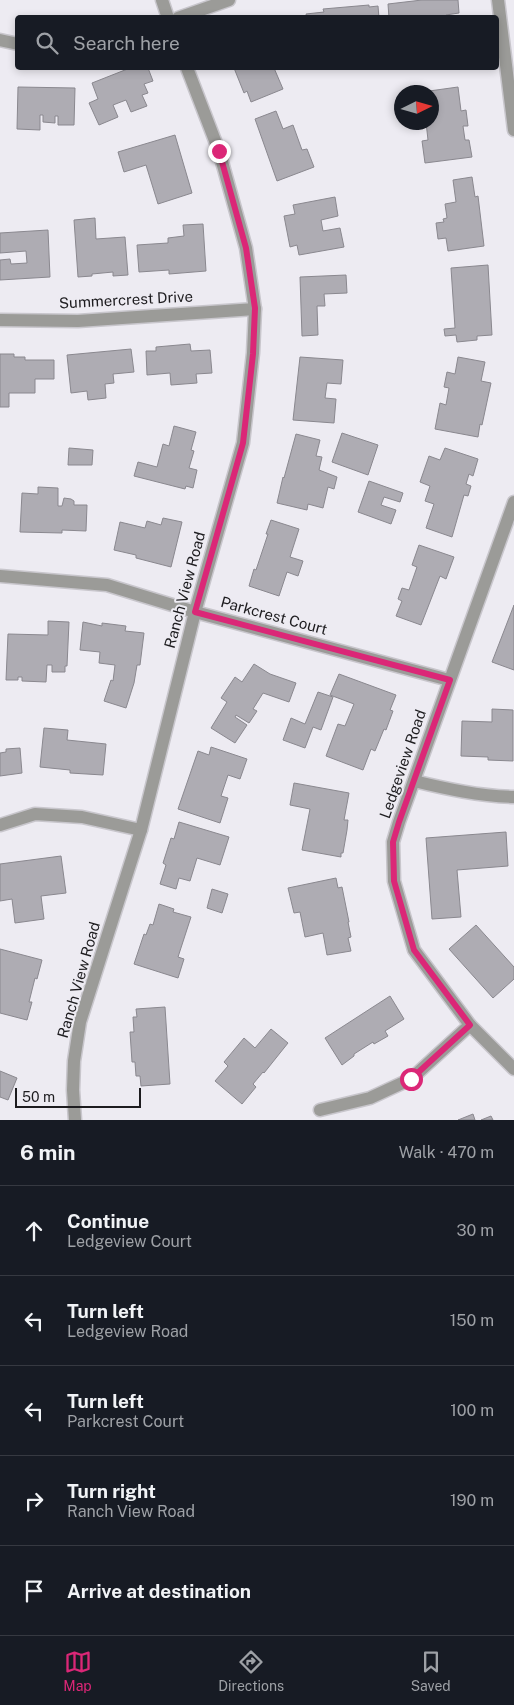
<!DOCTYPE html>
<html lang="en">
<head>
<meta charset="utf-8">
<style>
	:root { --surface:#171b24; --page:#242831; --text:#f1f3f6; --muted:#9ea1a6; --line:#363941; --accent:#db2777 }
	body { margin:0; font-family:"Public Sans",sans-serif; background:var(--page); color:var(--text) }
	.compass { position:absolute; left:394px; top:85px; width:45px; height:45px; border-radius:50%; background:var(--surface); box-shadow:0 2px 8px #0003; rotate:85deg }
	.scale { position:absolute; left:15px; bottom:12px; width:126px; box-sizing:border-box; padding-left:5px; border:2px solid #1d1c1f; border-top:0; font-size:14px; line-height:18px; white-space:nowrap; color:#1d1c1f; -webkit-text-stroke:4px #edebf2; paint-order:stroke }
	.stop { position:absolute; width:15px; height:15px; margin:-11px; border:4px solid #db2777; border-radius:50%; background:#fff }
	.stop.end { background:#db2777; border-color:#fff; box-shadow:0 1px 5px #0008 }
	.list { margin:0; padding:0; list-style:none }
	h2 { display:flex; justify-content:space-between; align-items:center; height:65px; margin:0; padding:0 20px; font-size:21px }
	h2 small { font-size:16px; font-weight:400; color:var(--muted) }
	.list li { display:grid; grid-template-columns:32px 1fr auto; gap:15px; align-items:center; box-sizing:border-box; height:90px; padding:0 20px; border-top:1px solid var(--line) }
	.list b { display:block; font-size:19px; white-space:nowrap }
	.list p { margin:0; font-size:16px; white-space:nowrap; color:var(--muted) }
	.list em { font-size:16px; font-style:normal; color:var(--muted) }
	.icon { flex:none; width:28px; height:28px; fill:none; stroke:currentColor; stroke-width:2; stroke-linecap:round; stroke-linejoin:round }
	.map { position:relative; flex:none; width:514px; height:1120px; overflow:hidden }
	.search { position:absolute; background:var(--surface); box-shadow:0 2px 8px #0003; left:15px; right:15px; top:15px; height:55px; display:flex; align-items:center; gap:12px; box-sizing:border-box; padding:0 18px; border-radius:5px; color:var(--muted); font-size:19px }
	.sheet { height:515px; background:var(--surface) }
	nav { display:flex; justify-content:space-around; align-items:center; box-sizing:border-box; height:70px; border-top:1px solid var(--line); background:var(--surface); font-size:14px; color:var(--muted) }
	nav a { display:grid; justify-items:center; gap:2px }
	nav .on { color:var(--accent) }
	.map>svg:first-child { display:block }
	.building { fill:#aeacb3; stroke:#8a888f }
	.lines { fill:none; stroke-linecap:round; stroke-linejoin:round }
	.minor-casing { stroke:#c8c6cc; stroke-width:15 }
	.tertiary-casing { stroke:#c8c6cc; stroke-width:15 }
	.minor { stroke:#9b9b98; stroke-width:12 }
	.tertiary { stroke:#9b9b98; stroke-width:12 }
	.route { stroke:#db2777; stroke-width:6 }
	.labels { text-anchor:middle; stroke-width:4; stroke-linejoin:round; paint-order:stroke }
	.street-label { font-size:15px; fill:#1d1c1f; stroke:#edebf2 }
</style>
</head>
<body>
<div class="map">
<svg width="514" height="1120" viewBox="0 0 514 1120">
	<rect width="100%" height="100%" fill="#edebf2"/>
	<!-- building -->
	<g class="building">
		<polygon points="422,0 458,0 459,13 446,15 447,18 389,18 388,4"/>
		<polygon points="369,5 369,7 378,6 379,18 307,18 306,14 324,12 323,9"/>
		<polygon points="130,68 148,68 153,81 144,84 148,93 142,95 147,106 131,112 126,100 113,105 118,117 99,125 89,103 98,99 92,83"/>
		<polygon points="234,68 274,68 283,89 251,102 247,91 244,93"/>
		<polygon points="18,87 75,88 74,125 58,125 58,116 55,116 55,123 43,122 43,115 40,115 40,130 17,129"/>
		<polygon points="458,87 461,111 466,110 468,126 463,126 465,140 469,140 472,157 425,163 422,141 428,140 426,122 432,122 432,92 422,92"/>
		<polygon points="276,111 283,129 293,125 302,150 307,149 314,167 277,181 255,119"/>
		<polygon points="175,135 192,193 158,204 146,165 124,172 118,152"/>
		<polygon points="472,177 475,197 478,196 484,246 448,251 446,238 438,239 436,223 444,222 443,219 447,218 445,204 456,202 453,180"/>
		<polygon points="335,197 338,216 321,220 323,231 340,228 344,247 299,255 297,245 290,247 284,216 295,214 293,205"/>
		<polygon points="95,218 96,239 125,237 128,275 113,276 113,272 92,274 92,276 78,277 74,220"/>
		<polygon points="203,224 206,271 169,274 169,270 139,272 137,245 168,243 168,238 184,236 183,225"/>
		<polygon points="48,230 50,277 0,280 0,260 10,259 11,264 27,263 26,251 0,253 0,233"/>
		<polygon points="488,265 492,335 477,336 477,340 457,342 456,335 445,336 444,329 455,328 451,268"/>
		<polygon points="346,275 347,293 324,294 325,306 317,306 318,335 302,336 300,277"/>
		<polygon points="190,344 191,351 210,350 212,373 196,374 197,383 171,385 170,373 147,375 146,351 156,351 156,347"/>
		<polygon points="131,349 134,372 113,374 114,383 105,384 106,398 88,400 87,391 71,393 67,355"/>
		<polygon points="0,354 14,354 14,357 25,357 25,360 54,360 54,379 35,379 35,393 9,393 9,407 0,407"/>
		<polygon points="300,357 343,360 341,384 327,383 325,398 336,399 334,423 293,420"/>
		<polygon points="458,357 485,362 481,381 491,383 482,425 480,424 478,437 435,429 440,403 446,405 449,388 444,387 447,372 455,374"/>
		<polygon points="174,426 196,432 191,450 194,451 189,468 197,470 193,488 186,486 185,489 134,476 138,462 157,467 163,444 169,446"/>
		<polygon points="342,433 378,445 368,475 332,462"/>
		<polygon points="296,434 320,440 316,456 322,457 319,470 337,477 334,489 328,487 323,508 308,504 307,510 277,503 283,477 284,478"/>
		<polygon points="69,448 93,450 92,465 68,465"/>
		<polygon points="445,448 478,459 473,476 469,474 466,484 471,486 468,496 464,495 452,537 426,528 434,504 425,501 430,486 420,482 429,456 440,460"/>
		<polygon points="369,481 403,493 400,502 384,497 381,505 396,510 391,524 358,512"/>
		<polygon points="38,487 58,488 58,506 62,506 64,498 71,499 74,501 74,505 87,505 86,531 62,530 62,533 20,532 22,493 38,494"/>
		<polygon points="163,518 182,522 171,567 136,558 136,555 114,550 120,522 145,528 147,521 161,525"/>
		<polygon points="271,520 299,529 290,557 303,561 298,576 287,572 279,596 249,586 254,569 256,570 268,534 266,534"/>
		<polygon points="419,545 454,557 446,579 440,576 421,625 396,616 402,601 398,599 402,588 409,590 417,567 412,565"/>
		<polygon points="514,605 514,670 492,662"/>
		<polygon points="48,621 69,622 67,666 65,666 65,672 52,672 52,665 47,665 46,682 22,681 22,677 18,677 18,680 6,680 8,634 48,635"/>
		<polygon points="83,622 102,626 102,623 126,626 125,631 144,633 140,665 137,665 134,683 126,708 104,701 111,680 113,681 115,665 99,663 100,652 80,650"/>
		<polygon points="254,664 270,674 296,683 289,702 263,693 253,709 257,711 249,723 236,715 235,717 247,725 235,743 211,728 227,702 221,698 235,677 242,682"/>
		<polygon points="339,674 396,695 390,710 393,711 386,730 384,729 375,751 371,749 363,770 326,756 338,724 345,726 354,704 330,695"/>
		<polygon points="318,692 333,697 321,730 313,727 305,748 283,740 291,718 305,724"/>
		<polygon points="492,709 513,710 513,761 488,760 488,757 461,756 462,721 492,722"/>
		<polygon points="44,728 68,730 67,740 106,744 103,775 70,773 70,770 40,767"/>
		<polygon points="211,747 247,759 240,779 228,775 221,796 228,798 220,823 178,809 198,751 209,755"/>
		<polygon points="20,748 22,773 0,776 0,753 6,752 6,749"/>
		<polygon points="294,783 349,793 344,820 348,820 347,830 343,853 341,853 341,857 302,850 310,809 290,805"/>
		<polygon points="179,822 229,837 220,865 197,858 190,881 179,878 176,889 160,884 166,865 163,863 171,838 174,839"/>
		<polygon points="506,832 508,866 457,870 461,917 432,919 426,838"/>
		<polygon points="61,856 66,893 41,896 44,919 15,923 12,899 0,901 0,864"/>
		<polygon points="336,878 338,888 342,887 349,922 348,922 351,937 348,938 351,951 327,955 323,933 305,937 300,912 294,913 288,888"/>
		<polygon points="212,889 228,894 222,913 207,908"/>
		<polygon points="159,904 174,909 173,912 191,917 178,957 184,959 178,978 134,964 144,934 146,935 150,924 153,925"/>
		<polygon points="476,925 514,967 514,979 493,998 449,949"/>
		<polygon points="0,949 42,960 37,979 35,978 29,1002 32,1002 27,1020 0,1013"/>
		<polygon points="390,996 404,1019 385,1031 388,1036 374,1044 373,1042 354,1054 354,1056 342,1065 325,1038"/>
		<polygon points="165,1007 170,1084 141,1086 140,1076 136,1076 135,1062 132,1062 130,1032 134,1032 133,1017 137,1017 136,1009"/>
		<polygon points="271,1029 288,1043 264,1073 263,1072 253,1084 256,1087 242,1104 215,1081 228,1066 224,1062 244,1038 255,1048"/>
		<polygon points="0,1071 17,1078 8,1100 0,1097"/>
		<polygon points="473,1114 475,1120 458,1120"/>
		<polygon points="491,1116 493,1120 481,1120"/>
	</g>
	<g class="lines">
		<!-- minor casing -->
		<g class="minor-casing">
			<g id="minor">
				<polyline points="498,0 514,130"/>
				<polyline points="178,18 229,0"/>
				<polyline points="0,40 18,44"/>
				<polyline points="0,320 78,321 255,309"/>
				<polyline points="514,502 399,822 393,842 394,881 414,950 470,1025 514,1069"/>
				<polyline points="0,576 107,585 195,612 449,680"/>
				<path d="M414 781C447 789 479 796 514 797"/>
				<polyline points="0,825 35,814 82,817 141,830"/>
				<polyline points="320,1110 370,1098 411,1079 470,1025"/>
			</g>
		</g>
		<!-- tertiary casing -->
		<g class="tertiary-casing">
			<g id="tertiary">
				<polyline points="162,0 168,18"/>
				<polyline points="75,1120 73,1090 74,1061 80,1022 141,830 195,612 243,443 253,353 255,309 246,248 219,151 187,68"/>
			</g>
		</g>
		<!-- minor -->
		<use href="#minor" class="minor"/>
		<!-- tertiary -->
		<use href="#tertiary" class="tertiary"/>
	</g>
	<g class="lines">
		<!-- route -->
		<polyline class="route" points="219,151 246,248 255,308 253,354 243,443 195,612 450,680 399,822 393,842 394,881 414,950 470,1025 411,1079"/>
	</g>
	<g class="labels">
		<!-- street labels -->
		<g class="street-label">
			<text transform="translate(126 300) rotate(-3)" y="5">Summercrest Drive</text>
			<text transform="translate(185 590) rotate(-75)" y="5">Ranch View Road</text>
			<text transform="translate(274 616) rotate(15)" y="5">Parkcrest Court</text>
			<text transform="translate(403 764) rotate(-71)" y="5">Ledgeview Road</text>
			<text transform="translate(79 980) rotate(-74)" y="5">Ranch View Road</text>
		</g>
	</g>
</svg>
<svg class="compass" viewBox="-18 -18 36 36"><path d="M0-13l5 13h-10z" fill="#e53935"/><path d="M0 13l5-13h-10z" fill="#9ea1a6"/></svg>
<div class="scale">50 m</div>
<div class="stop" style="left:411px;top:1079px"></div>
<div class="stop end" style="left:219px;top:151px"></div>
<div class="search"><svg class="icon" aria-label="search" viewBox="0 0 24 24"><circle cx="10" cy="10" r="6"/><path d="M15 15l6 6"/></svg>Search here</div>
</div>
<section class="sheet">
<h2>6 min<small>Walk · 470 m</small></h2>
<ul class="list">
<li><svg class="icon" aria-label="ahead" viewBox="0 0 24 24"><path d="M12 20V5M6 11l6-6 6 6"/></svg><div><b>Continue</b><p>Ledgeview Court</p></div><em>30 m</em></li>
<li><svg class="icon" aria-label="left" viewBox="0 0 24 24"><path d="M17 20v-9H6M10 6l-5 5 5 5"/></svg><div><b>Turn left</b><p>Ledgeview Road</p></div><em>150 m</em></li>
<li><svg class="icon" aria-label="left" viewBox="0 0 24 24"><path d="M17 20v-9H6M10 6l-5 5 5 5"/></svg><div><b>Turn left</b><p>Parkcrest Court</p></div><em>100 m</em></li>
<li><svg class="icon" aria-label="right" viewBox="0 0 24 24"><path d="M7 20v-9h11M14 6l5 5-5 5"/></svg><div><b>Turn right</b><p>Ranch View Road</p></div><em>190 m</em></li>
<li><svg class="icon" aria-label="arrive" viewBox="0 0 24 24"><path d="M6 21V4h12l-3 4 3 4H6"/></svg><div><b>Arrive at destination</b></div></li>
</ul>
</section>
<nav>
<a class="on"><svg class="icon" aria-label="map" viewBox="0 0 24 24"><path d="M3 6l6-2 6 2 6-2v14l-6 2-6-2-6 2zM9 4v14M15 6v14"/></svg>Map</a>
<a><svg class="icon" aria-label="directions" viewBox="0 0 24 24"><path d="M12 3l9 9-9 9-9-9zM9 14v-3h6M13 9l2 2-2 2"/></svg>Directions</a>
<a><svg class="icon" aria-label="saved" viewBox="0 0 24 24"><path d="M7 4h10v16l-5-4-5 4z"/></svg>Saved</a>
</nav>
</body>
</html>
